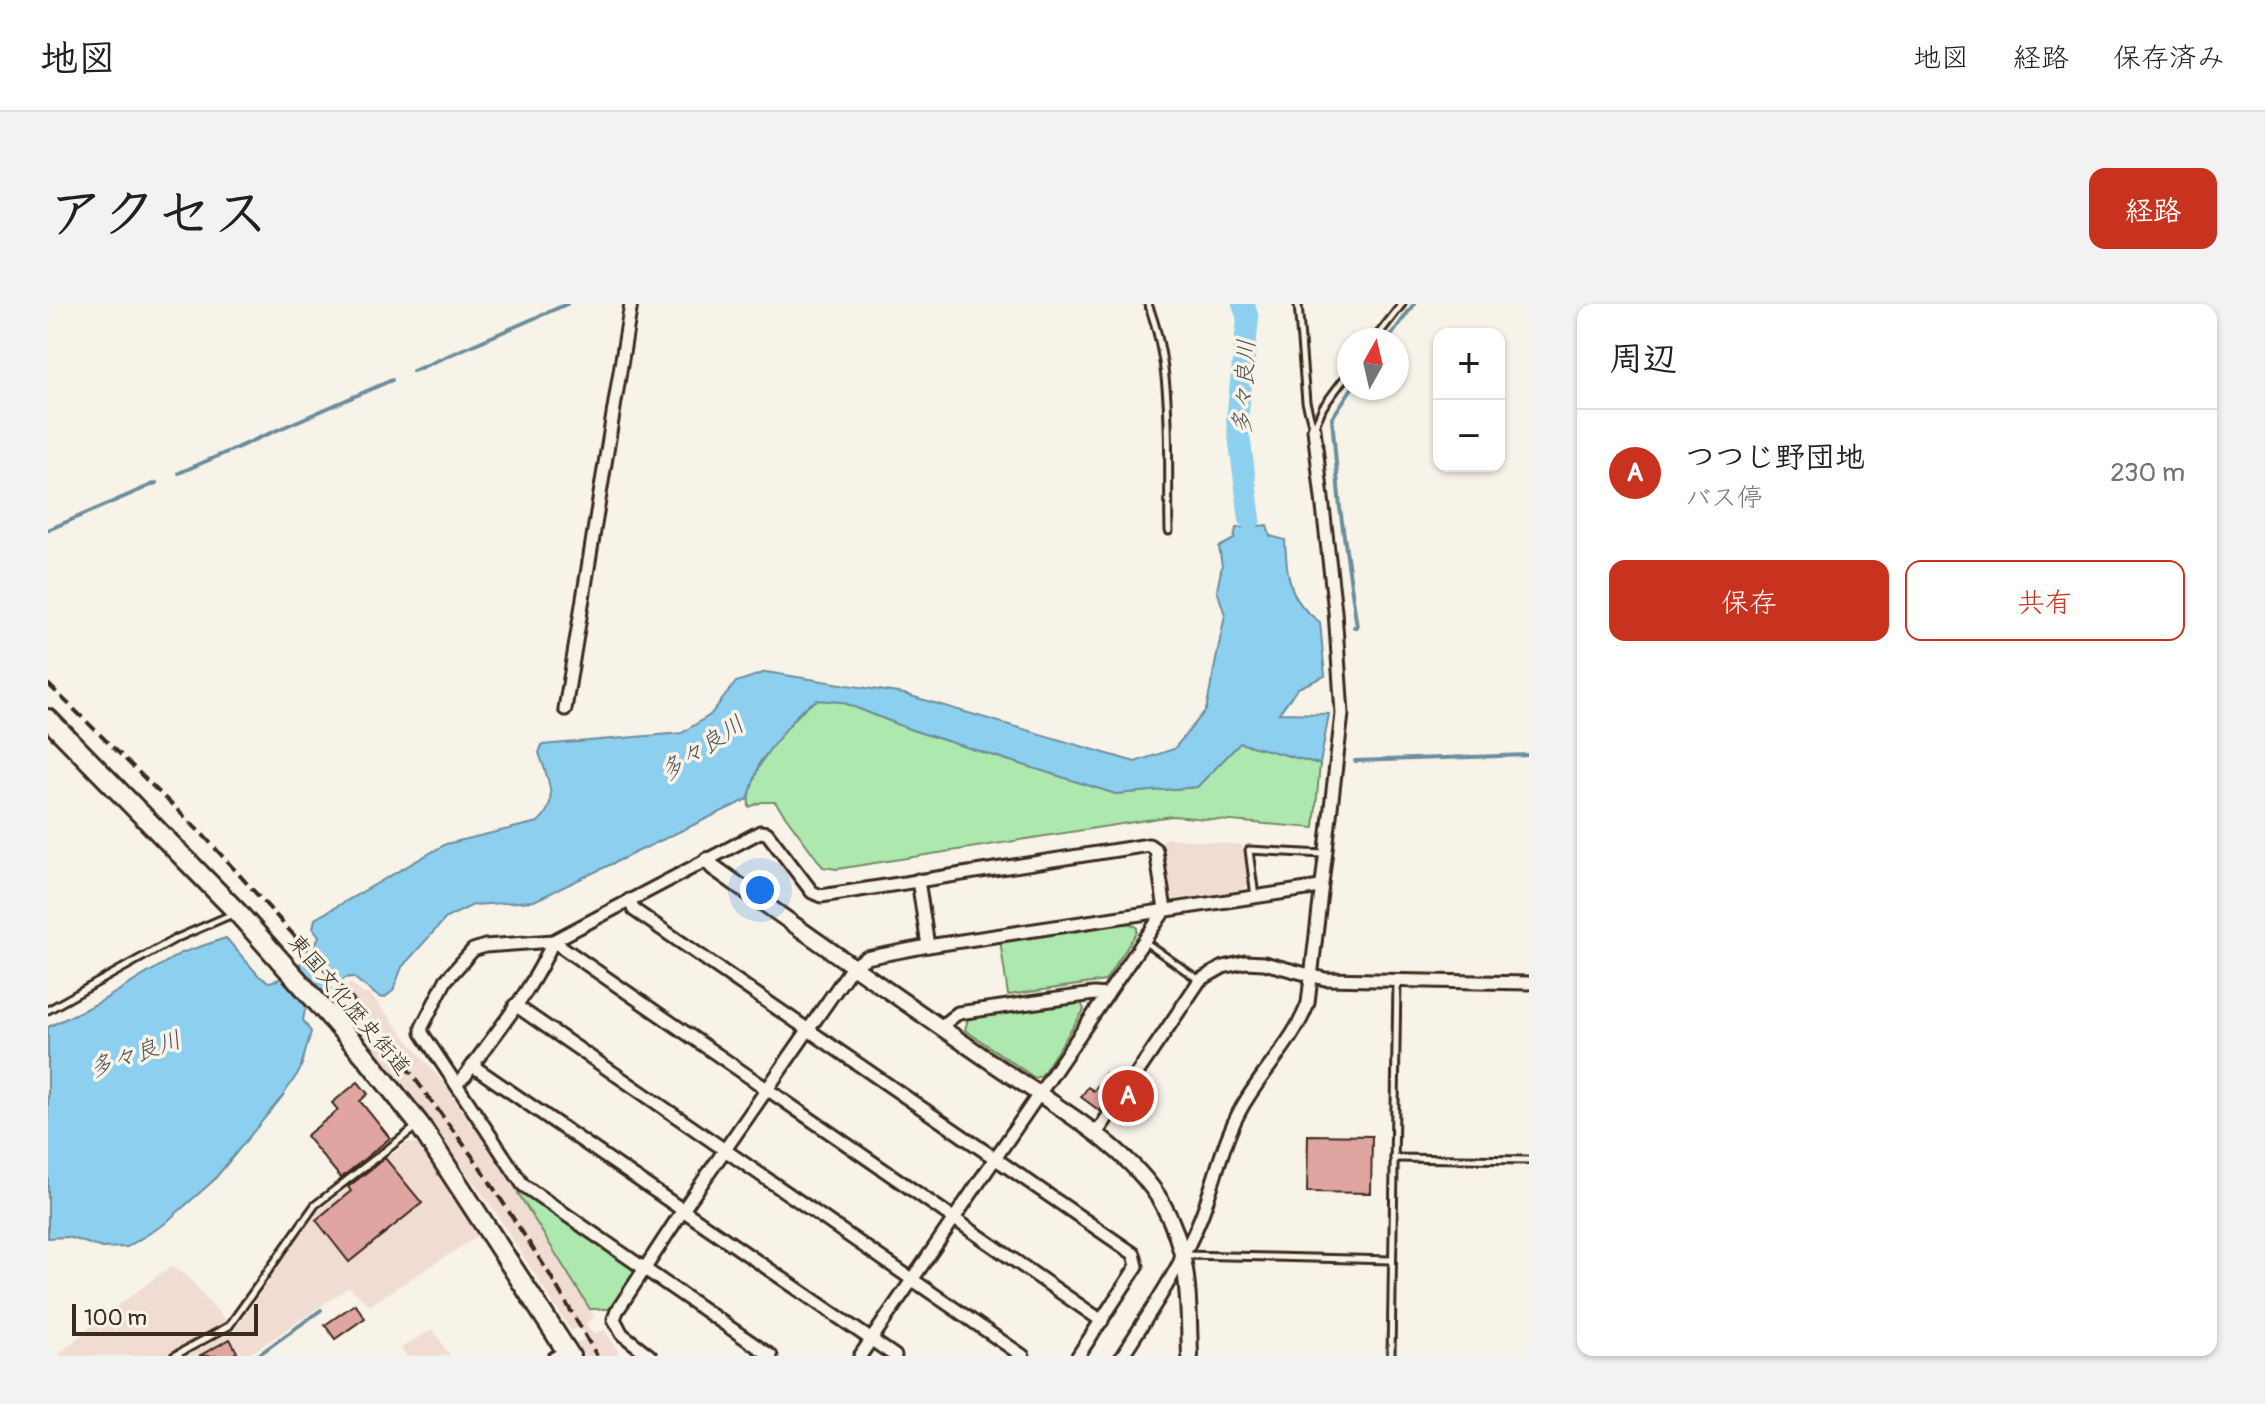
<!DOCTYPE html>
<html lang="ja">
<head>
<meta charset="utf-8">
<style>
	:root { --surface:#fff; --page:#f2f2f2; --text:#202124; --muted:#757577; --line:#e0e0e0; --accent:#c8321e }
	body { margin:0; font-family:Pangolin,"Klee One",sans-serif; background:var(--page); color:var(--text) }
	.controls { position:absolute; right:24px; top:24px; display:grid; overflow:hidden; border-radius:16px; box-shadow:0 2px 6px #0004 }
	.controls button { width:72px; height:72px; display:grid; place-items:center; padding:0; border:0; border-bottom:2px solid var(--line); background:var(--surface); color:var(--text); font:40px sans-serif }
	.compass { position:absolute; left:1289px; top:24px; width:72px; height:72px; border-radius:50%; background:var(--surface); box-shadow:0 2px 6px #0004; rotate:8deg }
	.scale { position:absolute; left:24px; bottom:20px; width:186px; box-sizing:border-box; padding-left:8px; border:4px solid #3b2a1e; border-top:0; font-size:22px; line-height:28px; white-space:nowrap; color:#3b2a1e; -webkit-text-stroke:6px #f7f3e8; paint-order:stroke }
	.you { position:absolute; left:712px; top:586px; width:28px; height:28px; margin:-20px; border:6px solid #fff; border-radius:50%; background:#1a73e8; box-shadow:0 0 0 12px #1a73e833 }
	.badge { display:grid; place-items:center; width:52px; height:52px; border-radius:50%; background:var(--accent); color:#fff; font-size:26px; font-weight:700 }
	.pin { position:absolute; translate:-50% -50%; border:4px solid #fff; box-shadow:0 2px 8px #0006 }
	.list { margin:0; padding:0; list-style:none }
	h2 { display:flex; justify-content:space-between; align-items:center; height:104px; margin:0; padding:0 32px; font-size:34px }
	h2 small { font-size:26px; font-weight:400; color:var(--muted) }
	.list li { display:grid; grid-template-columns:52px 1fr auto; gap:24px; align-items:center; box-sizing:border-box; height:128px; padding:0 32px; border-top:2px solid var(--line) }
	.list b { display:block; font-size:30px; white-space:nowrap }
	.list p { margin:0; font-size:26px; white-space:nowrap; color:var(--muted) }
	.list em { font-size:26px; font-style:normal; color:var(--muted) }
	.actions { display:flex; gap:16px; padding:24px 32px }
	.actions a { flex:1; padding:18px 0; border:2px solid var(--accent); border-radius:16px; text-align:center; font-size:28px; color:var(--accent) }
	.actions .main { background:var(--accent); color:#fff }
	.map { position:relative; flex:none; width:1481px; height:1052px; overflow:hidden; border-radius:16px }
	header { display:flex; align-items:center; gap:48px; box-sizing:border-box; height:112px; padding:0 40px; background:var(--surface); border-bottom:2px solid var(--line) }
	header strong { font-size:38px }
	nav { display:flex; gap:44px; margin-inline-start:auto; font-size:28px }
	.intro { display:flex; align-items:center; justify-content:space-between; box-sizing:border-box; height:192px; padding:0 48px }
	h1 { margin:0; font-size:56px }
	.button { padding:20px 36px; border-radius:16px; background:var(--accent); color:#fff; font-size:28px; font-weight:700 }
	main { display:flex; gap:48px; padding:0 48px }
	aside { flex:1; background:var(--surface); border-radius:16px; box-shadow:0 2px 6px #0004 }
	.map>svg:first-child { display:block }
	.built { fill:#f0dcd3 }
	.green { fill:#ade9ae; stroke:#748a66; stroke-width:2 }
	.water { fill:#8dcfef; stroke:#6c8d9b; stroke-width:2 }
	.pier { fill:#f7f3e8 }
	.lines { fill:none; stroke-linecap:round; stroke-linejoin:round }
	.stream { stroke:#6c8d9b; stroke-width:4 }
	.river { stroke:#8dcfef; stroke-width:22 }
	.building { fill:#e0a5a1; stroke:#3b2a1e; stroke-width:2 }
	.service-casing { stroke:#3b2a1e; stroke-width:11 }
	.minor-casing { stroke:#3b2a1e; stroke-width:17 }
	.tertiary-casing { stroke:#3b2a1e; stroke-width:20 }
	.trunk-casing { stroke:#3b2a1e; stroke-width:24 }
	.service { stroke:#f7f3e8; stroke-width:5 }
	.minor { stroke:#f7f3e8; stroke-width:11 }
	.tertiary { stroke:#f7f3e8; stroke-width:14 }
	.trunk { stroke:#f7f3e8; stroke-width:18 }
	.rail { stroke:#3b2a1e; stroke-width:4; stroke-dasharray:12 6; stroke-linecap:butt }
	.labels { text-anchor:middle; stroke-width:7; stroke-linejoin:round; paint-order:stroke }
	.street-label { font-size:22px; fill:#3b2a1e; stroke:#f7f3e8 }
	.water-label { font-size:24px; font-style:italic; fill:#505352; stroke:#f7f3e8 }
</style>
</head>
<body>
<header>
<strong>地図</strong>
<nav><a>地図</a><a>経路</a><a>保存済み</a></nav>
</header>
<div class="intro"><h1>アクセス</h1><a class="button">経路</a></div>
<main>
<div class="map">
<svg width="1481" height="1052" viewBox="0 0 1481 1052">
	<rect width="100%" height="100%" fill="#f7f3e8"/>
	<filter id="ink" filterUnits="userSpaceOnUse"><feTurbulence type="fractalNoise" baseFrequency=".0125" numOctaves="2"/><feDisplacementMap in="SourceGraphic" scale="16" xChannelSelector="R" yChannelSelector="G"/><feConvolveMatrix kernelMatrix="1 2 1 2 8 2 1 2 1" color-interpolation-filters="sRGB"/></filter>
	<g filter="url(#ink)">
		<!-- built -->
		<g class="built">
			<polygon points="1119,534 1194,541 1200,580 1196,586 1126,595 1120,589 1114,536"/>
			<polygon points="303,679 315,690 322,690 400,785 470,889 542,1005 546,1013 538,1019 545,1030 557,1026 570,1047 569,1052 535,1052 528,1039 537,1035 531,1023 523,1027 448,909 369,802 282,692"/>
			<polygon points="359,839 370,839 433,930 322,1001 301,983 199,1052 139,1052 187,1026 269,908"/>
			<polygon points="123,962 139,972 179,1018 116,1052 8,1052 52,1015"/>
			<polygon points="385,1025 402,1052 358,1052 353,1044"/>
		</g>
		<!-- green -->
		<g class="green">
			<path d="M769 396 794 398 864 426 1068 490 1149 483 1192 439 1272 460 1266 524 1124 512 789 565 775 563 727 498H714L701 503C697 468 742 413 769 396Z"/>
			<polygon points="1079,618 1089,623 1089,628 1057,677 960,691 952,636"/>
			<polygon points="1033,698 1036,706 993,772 987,774 917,726 920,715"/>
			<polygon points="473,888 584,962 586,971 563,1005 542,1005 470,889"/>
		</g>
		<!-- water -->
		<path class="water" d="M1219 221 1222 232 1237 236C1239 271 1240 297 1272 318L1277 372 1250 384 1231 409 1281 410 1272 460 1192 439 1149 483 1068 490 864 426 794 398 769 396 753 406 712 458 700 495 486 597 425 601 398 614 354 663 345 687 336 694 331 693 305 673 297 674 257 706 255 716 263 728 252 766 234 793 165 877 115 921 79 943 54 944 20 933 0 934V723L50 699 133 649 178 634 211 672 221 678C240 676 265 650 271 632L265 624 267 615 398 540 490 518C513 498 499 473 491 449L494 441 634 429 662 411 688 378 718 368 856 390 1087 458 1126 445 1158 406 1177 311 1169 286 1174 262 1171 243 1186 235 1188 224Z"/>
		<!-- pier -->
		<polygon class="pier" points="264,641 297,679 287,687 254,651"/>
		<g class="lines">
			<!-- stream -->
			<g class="stream">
				<polyline points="1340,36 1366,0"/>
				<polyline points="365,67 519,0"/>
				<polyline points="1304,84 1284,114 1292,204 1309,323 1306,323"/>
				<polyline points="131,169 344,76"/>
				<polyline points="0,226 108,179"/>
				<polyline points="1307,457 1481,451"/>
				<polyline points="209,1052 273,1006"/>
			</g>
			<!-- river -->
			<polyline class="river" points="1195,0 1200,14 1189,116 1202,215"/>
		</g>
		<!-- building -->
		<g class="building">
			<polygon points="1058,769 1072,779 1052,807 1033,793 1040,783 1046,787"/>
			<polygon points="310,778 320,790 312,797 342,834 293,874 258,832 290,806 284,799"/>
			<polygon points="1260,831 1324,832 1323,889 1259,888"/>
			<polygon points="337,854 374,899 301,958 268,916 303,887 300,883"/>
			<polygon points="307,1000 317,1014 287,1035 277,1021"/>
			<polygon points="182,1035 189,1048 182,1052 151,1052"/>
		</g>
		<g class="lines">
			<!-- service casing -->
			<g class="service-casing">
				<g id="service">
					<path d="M1100 0C1127 68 1119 155 1121 227"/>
					<polyline points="1250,0 1258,98 1265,124"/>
					<polyline points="1326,36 1354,0"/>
					<polyline points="1266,124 1275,103 1301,68"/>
					<polyline points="1207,593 1201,546 1276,550"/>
					<polyline points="1097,638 1151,676"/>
					<polyline points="0,706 127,635 187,609"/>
					<polyline points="1346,854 1481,856"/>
					<polyline points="1137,951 1344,956"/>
					<polyline points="126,1052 181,1022 267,901 368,823"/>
					<polyline points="504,1052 514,1046"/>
					<polyline points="1343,1052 1349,678"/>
				</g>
			</g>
			<!-- minor casing -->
			<g class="minor-casing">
				<g id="minor">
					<polyline points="517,405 583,0"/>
					<polyline points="870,576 880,642"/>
					<polyline points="581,596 586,606 1086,950 1089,962 1030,1052"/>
					<polyline points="467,701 975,1052"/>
					<polyline points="892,723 910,709 1046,690 1059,691"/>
					<polyline points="425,762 847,1052"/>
					<path d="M408 780 417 772C447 729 485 686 505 637L1054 1017"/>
					<polyline points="1048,830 1152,676 1175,663 1197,658 1216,659 1277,675 1481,679"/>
					<polyline points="602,1052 574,1030 566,1015 569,1007 635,906 804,663 818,654 880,642 1272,583"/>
					<polyline points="723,1052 475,881 374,729 374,723 398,676 425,646 437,642 505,637 712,528 719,529 764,588 773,592 1101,541 1108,546 1117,606 812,1052"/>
					<path d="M1074 1052C1103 1007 1133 963 1153 913 1167 877 1175 836 1194 803 1213 769 1248 734 1260 699L1294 410 1287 307 1266 125"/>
				</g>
			</g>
			<!-- tertiary casing -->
			<g class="tertiary-casing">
				<path id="tertiary" d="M659 556 665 563C757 629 850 694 943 758 997 796 1081 841 1114 899 1143 949 1140 997 1142 1052"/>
			</g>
			<!-- trunk casing -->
			<g class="trunk-casing">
				<polyline id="trunk" points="0,415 189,608 317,752 371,820 522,1052"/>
			</g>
			<!-- service -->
			<use href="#service" class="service"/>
			<!-- minor -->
			<use href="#minor" class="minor"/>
			<!-- tertiary -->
			<use href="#tertiary" class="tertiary"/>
			<!-- trunk -->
			<use href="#trunk" class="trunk"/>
			<!-- rail -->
			<polyline class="rail" points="0,380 157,533 328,722 430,860 502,971 549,1052"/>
		</g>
	</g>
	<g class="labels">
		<!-- street labels -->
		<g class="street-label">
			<text transform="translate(302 700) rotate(50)" y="8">東国文化歴史街道</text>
		</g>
		<!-- water labels -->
		<g class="water-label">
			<text transform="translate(1196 83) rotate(-87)" y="8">多々良川</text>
			<text transform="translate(654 444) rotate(-34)" y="8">多々良川</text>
			<text transform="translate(87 750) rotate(-19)" y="8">多々良川</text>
		</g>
	</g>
</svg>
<div class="controls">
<button>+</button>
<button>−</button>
</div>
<svg class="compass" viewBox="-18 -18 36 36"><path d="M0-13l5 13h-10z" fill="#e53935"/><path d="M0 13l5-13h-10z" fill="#757577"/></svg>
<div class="scale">100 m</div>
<div class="you"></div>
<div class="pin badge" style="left:1080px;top:792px">A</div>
</div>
<aside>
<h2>周辺<small></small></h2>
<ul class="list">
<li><span class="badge">A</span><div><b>つつじ野団地</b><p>バス停</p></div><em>230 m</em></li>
</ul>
<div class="actions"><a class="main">保存</a><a>共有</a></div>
</aside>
</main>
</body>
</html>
